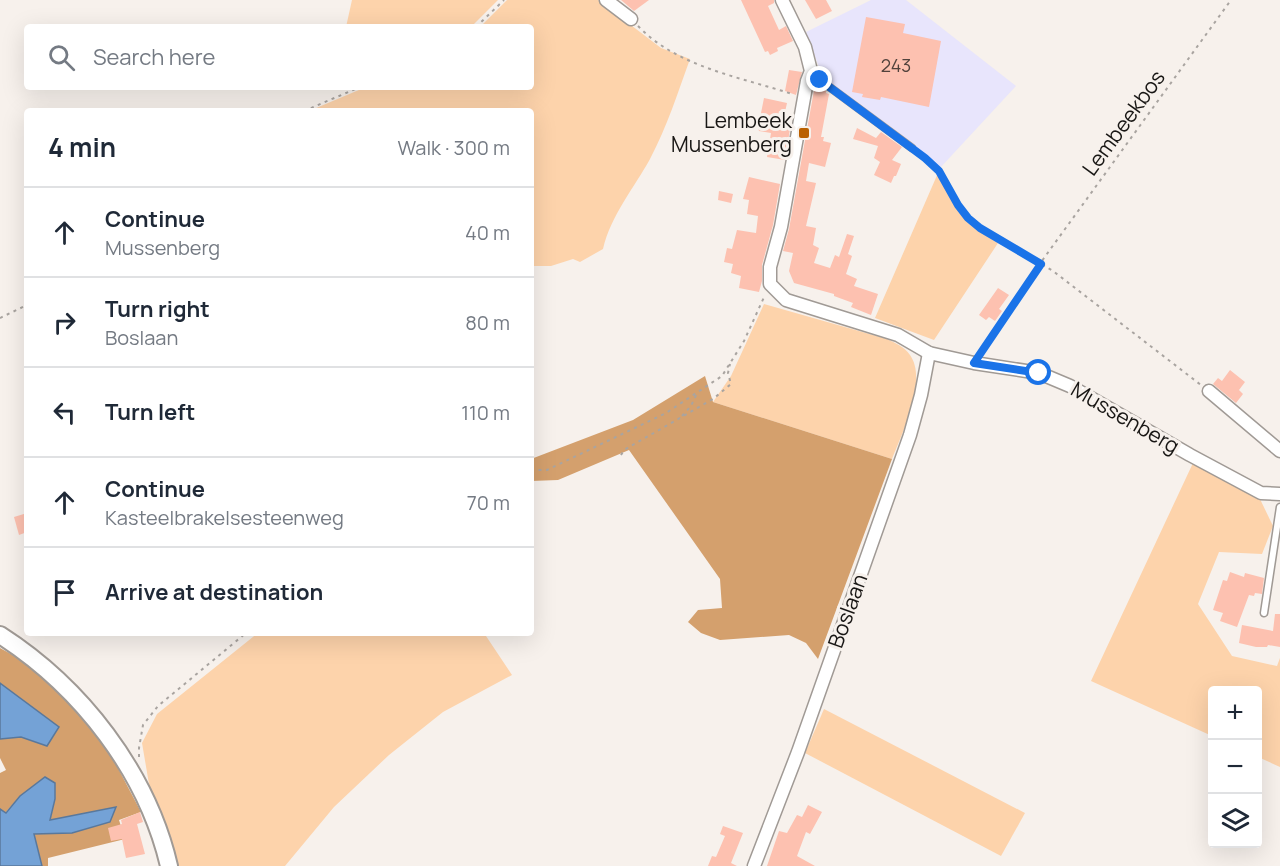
<!DOCTYPE html>
<html lang="en">
<head>
<meta charset="utf-8">
<style>
	:root { --surface:#fff; --page:#f2f2f3; --text:#1f2937; --muted:#747a83; --line:#e0e1e3 }
	body { margin:0; font-family:Manrope,sans-serif; background:var(--page); color:var(--text) }
	.controls { position:absolute; right:18px; bottom:18px; display:grid; overflow:hidden; border-radius:6px; box-shadow:0 6px 24px #0002 }
	.controls button { width:54px; height:54px; display:grid; place-items:center; padding:0; border:0; border-bottom:2px solid var(--line); background:var(--surface); color:var(--text); font:30px sans-serif }
	.stop { position:absolute; width:18px; height:18px; margin:-14px; border:4px solid #1a73e8; border-radius:50%; background:#fff }
	.stop.end { background:#1a73e8; border-color:#fff; box-shadow:0 2px 6px #0008 }
	.list { margin:0; padding:0; list-style:none }
	h2 { display:flex; justify-content:space-between; align-items:center; height:78px; margin:0; padding:0 24px; font-size:26px }
	h2 small { font-size:20px; font-weight:400; color:var(--muted) }
	.list li { display:grid; grid-template-columns:39px 1fr auto; gap:18px; align-items:center; box-sizing:border-box; height:90px; padding:0 24px; border-top:2px solid var(--line) }
	.list b { display:block; font-size:22px; white-space:nowrap }
	.list p { margin:0; font-size:20px; white-space:nowrap; color:var(--muted) }
	.list em { font-size:20px; font-style:normal; color:var(--muted) }
	.icon { flex:none; width:33px; height:33px; fill:none; stroke:currentColor; stroke-width:2; stroke-linecap:round; stroke-linejoin:round }
	.map { position:relative; flex:none; width:1280px; height:866px; overflow:hidden }
	.search { position:absolute; background:var(--surface); box-shadow:0 6px 24px #0002; left:24px; top:24px; width:510px; height:66px; display:flex; align-items:center; gap:15px; box-sizing:border-box; padding:0 21px; border-radius:6px; color:var(--muted); font-size:22px }
	.panel { position:absolute; background:var(--surface); box-shadow:0 6px 24px #0002; left:24px; top:108px; width:510px; height:528px; border-radius:6px }
	.map>svg:first-child { display:block }
	.industrial { fill:#e8e5fc }
	.green { fill:#fdd3ab }
	.forest { fill:#d4a06d }
	.water { fill:#74a2d6; stroke:#59789c; stroke-width:1.5 }
	.building { fill:#fdc1b0 }
	.lines { fill:none; stroke-linecap:round; stroke-linejoin:round }
	.lane-casing { stroke:#a09a95; stroke-width:9 }
	.street-casing { stroke:#a09a95; stroke-width:15 }
	.secondary-casing { stroke:#a09a95; stroke-width:20 }
	.path { stroke:#a9a4a0; stroke-width:2; stroke-dasharray:3 4.5; stroke-linecap:butt }
	.lane { stroke:#fff; stroke-width:6 }
	.street { stroke:#fff; stroke-width:12 }
	.secondary { stroke:#fff; stroke-width:16 }
	.route { stroke:#1a73e8; stroke-width:8 }
	.poi-dot { fill:#ba6000; stroke:#f7f1ec; stroke-width:2 }
	.labels { text-anchor:middle; stroke-width:6; stroke-linejoin:round; paint-order:stroke }
	.number-label { font-size:18px; fill:#52423c }
	.poi-label { font-size:21px; fill:#191715; stroke:#f7f1ec; text-anchor:end }
	.street-label { font-size:21px; fill:#191715; stroke:#f7f1ec }
</style>
</head>
<body>
<div class="map">
<svg width="1280" height="866" viewBox="0 0 1280 866">
	<rect width="100%" height="100%" fill="#f7f1ec"/>
	<!-- industrial -->
	<polygon class="industrial" points="871,0 906,0 1016,86 940,168 823,78 806,32"/>
	<!-- green -->
	<g class="green">
		<polygon points="352,0 498,0 471,27 346,27"/>
		<path d="M507 0H598L661 48 690 59C678 92 667 127 650 159 634 188 611 215 603 249L580 262 573 259 551 266H531V111H309L366 87H531V27H480Z"/>
		<path d="M938 173C957 208 963 222 998 243L934 340 875 318Z"/>
		<path d="M764 304 887 339C895 343 905 347 910 355 928 380 902 434 892 459L713 402 731 376Z"/>
		<polygon points="1193,463 1260,499 1273,526 1262,554 1219,552 1198,604 1232,656 1277,666 1280,658 1280,767 1258,757 1258,690 1212,690 1212,736 1091,681"/>
		<polygon points="258,633 484,633 512,675 443,712 389,755 334,807 285,866 175,866 149,784 142,743 157,714"/>
		<polygon points="824,709 1025,813 1001,856 805,753"/>
	</g>
	<!-- forest -->
	<g class="forest">
		<polygon points="705,376 713,402 892,459 818,659 806,643 789,635 720,640 701,633 688,622 698,610 722,608 720,579 629,450 558,480 531,481 531,459 633,420"/>
		<polygon points="0,648 45,673 108,749 141,812 119,820 125,839 48,858 48,866 42,866 33,834 46,833 115,807 50,821 55,799 20,796 5,813 0,809 0,773 6,770 0,758 0,739 21,737 47,746 59,727 0,683"/>
	</g>
	<!-- water -->
	<g class="water">
		<polygon points="0,683 59,727 47,746 21,737 0,739"/>
		<polygon points="45,777 55,783 55,799 50,820 116,807 110,822 72,833 34,834 42,866 0,866 0,809 6,813 20,796"/>
	</g>
	<!-- building -->
	<g class="building">
		<polygon points="621,0 649,0 634,11"/>
		<polygon points="741,0 774,0 774,3 768,6 779,30 786,26 793,41 777,48 778,51 770,55 768,51 765,52"/>
		<polygon points="805,0 826,0 832,11 816,19"/>
		<polygon points="866,17 905,24 903,33 941,41 929,107 881,97 880,100 862,97 863,94 852,92"/>
		<polygon points="789,70 802,72 796,95 785,91"/>
		<polygon points="815,85 820,86 826,91 826,93 829,94 821,137 824,137 823,141 831,143 825,167 809,163 806,181 816,183 806,226 816,228 813,245 819,248 814,263 830,268 835,255 839,257 847,234 854,236 848,254 852,256 846,274 857,279 854,286 878,294 871,315 851,307 853,303 834,296 834,294 794,283 789,271 793,253 783,251 789,229"/>
		<polygon points="764,98 787,103 785,112 779,111 776,126 790,129 785,160 767,157 771,133 759,131 758,128"/>
		<polygon points="857,128 876,138 881,132 902,147 892,160 901,164 896,176 894,176 891,183 874,175 880,162 874,158 878,146 853,139"/>
		<polygon points="749,177 780,184 773,225 762,265 762,281 759,292 739,288 741,276 731,273 733,264 724,262 727,248 732,249 737,230 756,233 758,216 747,214 749,200 743,199"/>
		<polygon points="719,191 733,194 731,203 718,200"/>
		<polygon points="998,288 1009,295 999,309 1002,311 995,321 989,317 986,320 979,315"/>
		<polygon points="1230,370 1245,382 1239,390 1243,394 1236,403 1213,384 1218,378 1222,381"/>
		<polygon points="27,513 27,532 19,535 14,517"/>
		<polygon points="1230,572 1244,577 1245,573 1264,578 1262,594 1255,593 1254,596 1249,595 1237,627 1220,621 1223,613 1213,610 1223,580 1227,581"/>
		<polygon points="1275,614 1280,614 1280,647 1268,645 1267,647 1256,647 1239,643 1242,625 1273,631"/>
		<polygon points="808,805 822,812 810,834 806,832 797,856 815,866 767,866 779,831 787,833 797,815 802,817"/>
		<polygon points="140,812 143,822 137,824 145,854 126,858 122,839 111,841 108,828 122,824 121,820"/>
		<polygon points="723,826 743,833 731,863 737,866 708,866 712,856 716,857 725,836 720,834"/>
	</g>
	<g class="lines">
		<!-- lane casing -->
		<g class="lane-casing">
			<g id="lane">
				<polyline points="812,71 820,80 912,148"/>
				<polyline points="1264,613 1280,507"/>
			</g>
		</g>
		<!-- street casing -->
		<g class="street-casing">
			<g id="street">
				<polyline points="606,0 631,19"/>
				<polyline points="782,0 805,47 811,71 807,81 781,227 770,267 770,284 786,300 898,335 929,353 974,363 1039,373 1070,386 1190,455 1261,493 1280,494"/>
				<polyline points="1209,391 1280,451"/>
				<polyline points="754,866 798,752 910,435 921,395 929,353"/>
			</g>
		</g>
		<!-- secondary casing -->
		<g class="secondary-casing">
			<path id="secondary" d="M0 635C81 687 147 772 169 866"/>
		</g>
		<!-- path -->
		<g class="path">
			<path d="M638 26C677 67 740 77 792 94"/>
			<polyline points="476,27 504,0"/>
			<polyline points="304,111 360,87"/>
			<polyline points="917,152 939,171 958,205 967,218 979,228 1053,271 1201,385"/>
			<polyline points="0,318 27,305"/>
			<polyline points="980,354 1044,258 1231,0"/>
			<polyline points="682,416 691,406 698,391"/>
			<polyline points="621,455 624,450 713,399 731,384 728,373 730,364"/>
			<polyline points="531,470 547,470 666,413 722,376 744,341 765,295"/>
			<polyline points="139,757 139,748 143,725 158,706 246,633"/>
		</g>
		<!-- lane -->
		<use href="#lane" class="lane"/>
		<!-- street -->
		<use href="#street" class="street"/>
		<!-- secondary -->
		<use href="#secondary" class="secondary"/>
	</g>
	<g class="lines">
		<!-- route -->
		<polyline class="route" points="820,80 925,158 939,171 958,205 968,218 980,228 1041,264 974,363 1039,373"/>
	</g>
	<!-- markers -->
	<rect class="poi-dot" x="798" y="127" width="12" height="12" rx="3"/>
	<g class="labels">
		<!-- number labels -->
		<g class="number-label">
			<text x="896" y="72">243</text>
		</g>
		<!-- poi labels -->
		<g class="poi-label">
			<text x="792" y="128">Lembeek<tspan x="792" dy="24">Mussenberg</tspan></text>
		</g>
		<!-- street labels -->
		<g class="street-label">
			<text transform="translate(1124 123) rotate(-54)" y="7">Lembeekbos</text>
			<text transform="translate(1125 418) rotate(30)" y="7">Mussenberg</text>
			<text transform="translate(848 611) rotate(-70)" y="7">Boslaan</text>
		</g>
	</g>
</svg>
<div class="controls">
<button>+</button>
<button>−</button>
<button><svg class="icon" aria-label="layers" viewBox="0 0 24 24"><path d="M12 4l9 5-9 5-9-5zM3 14l9 5 9-5"/></svg></button>
</div>
<div class="stop" style="left:1039px;top:373px"></div>
<div class="stop end" style="left:820px;top:80px"></div>
<div class="search"><svg class="icon" aria-label="search" viewBox="0 0 24 24"><circle cx="10" cy="10" r="6"/><path d="M15 15l6 6"/></svg>Search here</div>
<section class="panel">
<h2>4 min<small>Walk · 300 m</small></h2>
<ul class="list">
<li><svg class="icon" aria-label="ahead" viewBox="0 0 24 24"><path d="M12 20V5M6 11l6-6 6 6"/></svg><div><b>Continue</b><p>Mussenberg</p></div><em>40 m</em></li>
<li><svg class="icon" aria-label="right" viewBox="0 0 24 24"><path d="M7 20v-9h11M14 6l5 5-5 5"/></svg><div><b>Turn right</b><p>Boslaan</p></div><em>80 m</em></li>
<li><svg class="icon" aria-label="left" viewBox="0 0 24 24"><path d="M17 20v-9H6M10 6l-5 5 5 5"/></svg><div><b>Turn left</b></div><em>110 m</em></li>
<li><svg class="icon" aria-label="ahead" viewBox="0 0 24 24"><path d="M12 20V5M6 11l6-6 6 6"/></svg><div><b>Continue</b><p>Kasteelbrakelsesteenweg</p></div><em>70 m</em></li>
<li><svg class="icon" aria-label="arrive" viewBox="0 0 24 24"><path d="M6 21V4h12l-3 4 3 4H6"/></svg><div><b>Arrive at destination</b></div></li>
</ul>
</section>
</div>
</body>
</html>
